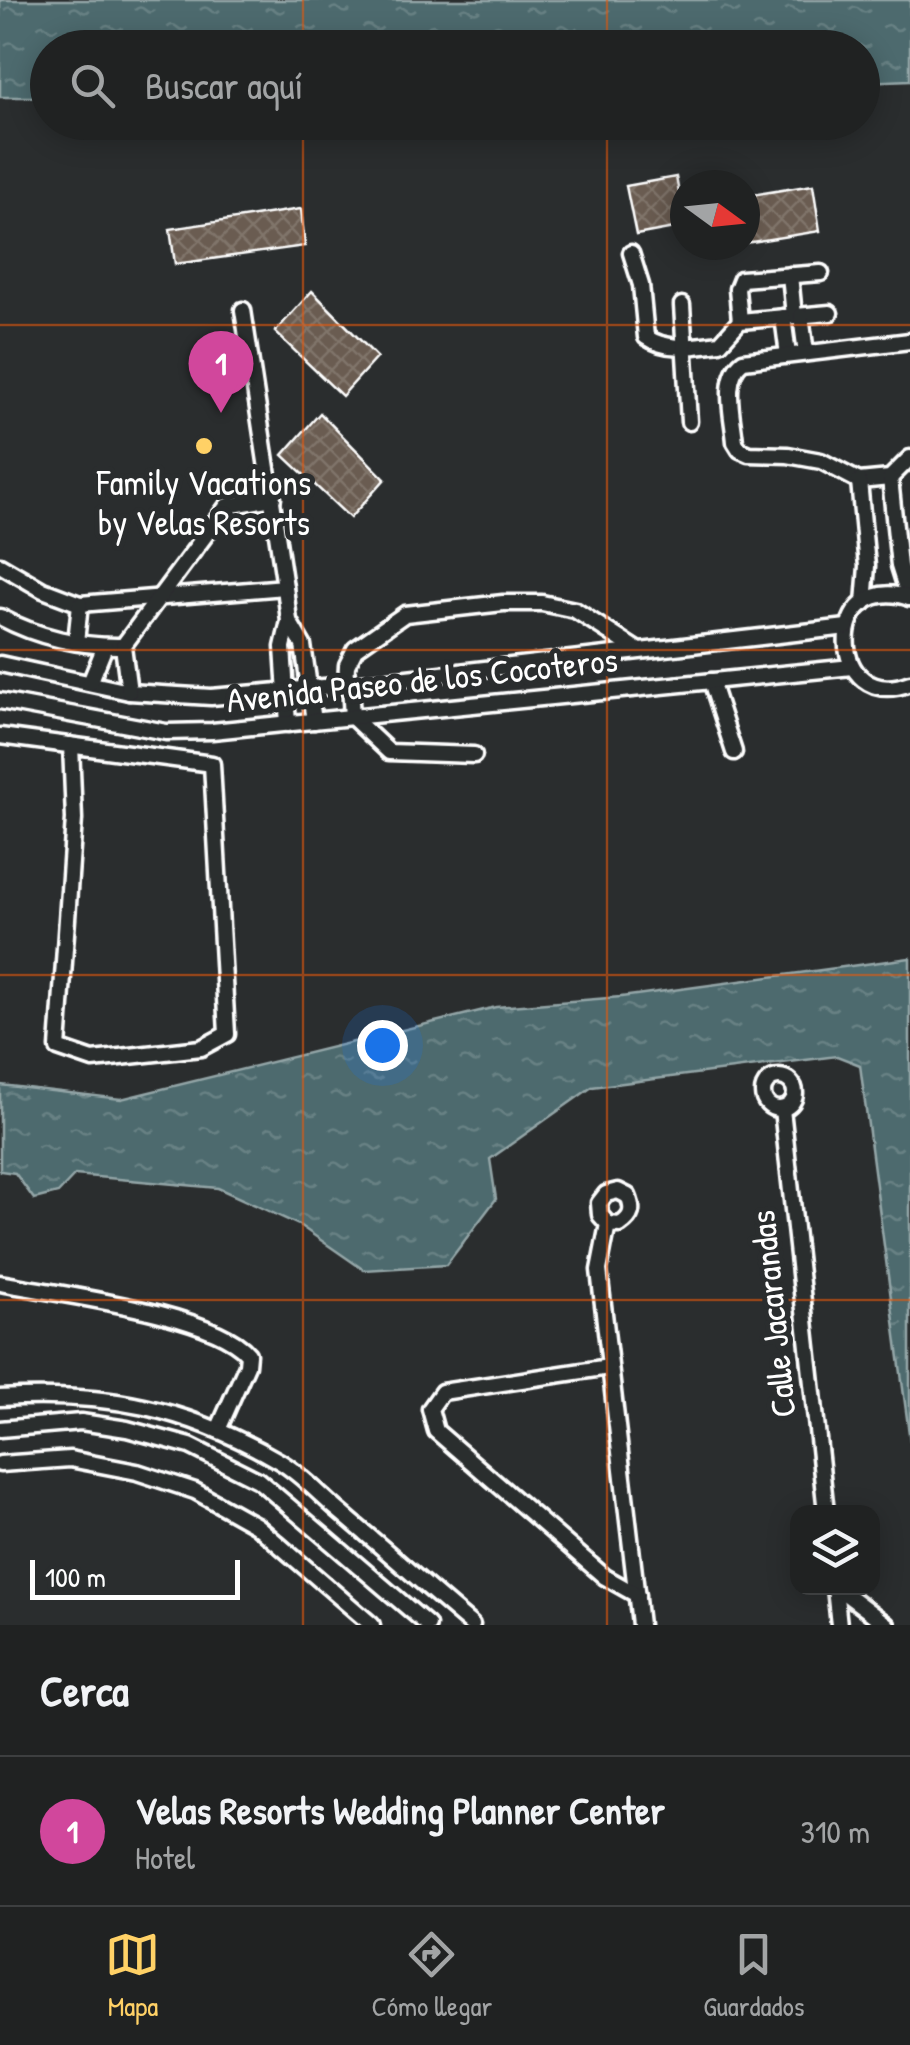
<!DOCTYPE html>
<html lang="es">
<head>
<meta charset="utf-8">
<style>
	:root { --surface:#202222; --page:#2d2f2f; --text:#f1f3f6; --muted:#a2a4a5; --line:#3d3f40; --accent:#ffd166 }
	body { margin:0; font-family:"Patrick Hand",sans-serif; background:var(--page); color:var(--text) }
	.controls { position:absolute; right:30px; bottom:30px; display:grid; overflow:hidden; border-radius:20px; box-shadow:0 5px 25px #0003 }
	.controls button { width:90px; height:90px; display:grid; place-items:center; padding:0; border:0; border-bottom:2px solid var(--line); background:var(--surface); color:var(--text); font:50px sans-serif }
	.compass { position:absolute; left:670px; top:170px; width:90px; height:90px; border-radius:50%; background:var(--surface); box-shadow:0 5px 25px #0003; rotate:105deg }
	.scale { position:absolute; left:30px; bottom:25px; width:210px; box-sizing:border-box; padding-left:10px; border:5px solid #fff; border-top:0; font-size:28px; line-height:35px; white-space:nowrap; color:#fff; -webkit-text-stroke:8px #2a2d2e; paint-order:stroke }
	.you { position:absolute; left:382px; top:1045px; width:35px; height:35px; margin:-25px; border:8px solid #fff; border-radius:50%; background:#1a73e8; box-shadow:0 0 0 15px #1a73e833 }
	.badge { display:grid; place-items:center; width:65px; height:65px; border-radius:50%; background:var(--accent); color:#fff; font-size:32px; font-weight:700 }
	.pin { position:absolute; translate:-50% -82px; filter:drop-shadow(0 2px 5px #0008) }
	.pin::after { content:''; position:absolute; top:52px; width:35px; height:30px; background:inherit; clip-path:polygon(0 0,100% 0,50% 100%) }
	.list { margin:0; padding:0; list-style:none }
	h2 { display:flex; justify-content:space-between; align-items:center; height:130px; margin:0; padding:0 40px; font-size:42px }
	h2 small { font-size:32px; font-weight:400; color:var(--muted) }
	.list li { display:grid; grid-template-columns:65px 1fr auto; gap:30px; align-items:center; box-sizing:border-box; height:150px; padding:0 40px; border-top:2px solid var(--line) }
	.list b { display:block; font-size:38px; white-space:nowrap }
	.list p { margin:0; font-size:32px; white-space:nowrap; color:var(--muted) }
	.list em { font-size:32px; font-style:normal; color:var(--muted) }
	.icon { flex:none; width:55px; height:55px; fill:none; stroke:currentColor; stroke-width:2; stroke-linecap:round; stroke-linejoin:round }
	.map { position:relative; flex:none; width:910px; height:1625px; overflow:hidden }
	.search { position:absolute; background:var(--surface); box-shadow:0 5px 25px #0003; left:30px; right:30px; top:30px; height:110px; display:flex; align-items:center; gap:25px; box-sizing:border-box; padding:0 35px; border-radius:55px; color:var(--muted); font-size:38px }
	.sheet { height:280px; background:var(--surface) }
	nav { display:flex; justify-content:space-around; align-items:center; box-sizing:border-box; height:140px; border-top:2px solid var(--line); background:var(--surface); font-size:28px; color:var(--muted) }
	nav a { display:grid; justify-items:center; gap:5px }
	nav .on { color:var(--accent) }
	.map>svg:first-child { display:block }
	.water { fill:url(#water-ripples); stroke:#94a6a8; stroke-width:2.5 }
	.building { fill:url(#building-cross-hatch); stroke:#fff; stroke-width:2.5 }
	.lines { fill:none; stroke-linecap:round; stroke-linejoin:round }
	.minor-casing { stroke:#fff; stroke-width:21 }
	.minor { stroke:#2a2d2e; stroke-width:14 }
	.grid { fill:none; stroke:#e8590c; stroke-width:2.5; stroke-opacity:0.55 }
	.poi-dot { fill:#ffd166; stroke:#2a2d2e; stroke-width:4 }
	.labels { text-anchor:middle; stroke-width:10; stroke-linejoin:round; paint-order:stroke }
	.poi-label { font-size:35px; fill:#fff; stroke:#2a2d2e }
	.street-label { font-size:35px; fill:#fff; stroke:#2a2d2e }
</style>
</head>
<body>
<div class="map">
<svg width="910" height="1625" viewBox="0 0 910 1625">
	<defs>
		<pattern id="water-ripples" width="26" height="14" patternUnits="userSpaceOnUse" patternTransform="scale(2.5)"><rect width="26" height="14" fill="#4d6b6e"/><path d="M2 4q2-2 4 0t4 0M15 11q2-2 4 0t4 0" fill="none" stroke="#688184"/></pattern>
		<pattern id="building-cross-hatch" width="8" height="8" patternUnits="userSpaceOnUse" patternTransform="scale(2.5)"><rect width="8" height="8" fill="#6a5c51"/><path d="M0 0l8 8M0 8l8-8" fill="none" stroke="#80746b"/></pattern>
	</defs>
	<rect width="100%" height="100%" fill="#2a2d2e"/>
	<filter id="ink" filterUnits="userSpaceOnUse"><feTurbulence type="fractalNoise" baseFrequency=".01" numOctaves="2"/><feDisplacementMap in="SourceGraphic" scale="20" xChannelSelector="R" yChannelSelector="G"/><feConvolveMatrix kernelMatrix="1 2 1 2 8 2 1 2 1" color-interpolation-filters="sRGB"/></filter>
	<g filter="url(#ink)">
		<!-- water -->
		<g class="water">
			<polygon points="0,0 910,0 910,80 863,82 862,48 48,48 47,97 0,97"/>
			<polygon points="910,958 910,1441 860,1065 837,1056 592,1087 490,1159 496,1199 446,1265 364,1270 299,1225 218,1188 75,1175 58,1193 34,1199 15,1173 0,1171 0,1085 121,1099 496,1007 621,997"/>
		</g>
		<!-- building -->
		<g class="building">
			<polygon points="676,177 685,226 636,235 626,186"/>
			<polygon points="813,185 820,231 745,243 745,196"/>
			<polygon points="301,209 305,246 175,264 170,229"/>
			<polygon points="312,291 377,357 342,396 275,332"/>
			<polygon points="320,413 385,479 350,518 283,455"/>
		</g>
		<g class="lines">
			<!-- minor casing -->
			<g class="minor-casing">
				<g id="minor">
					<path d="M631 253 641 285 646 337C668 352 694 346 720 343L740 321 830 313"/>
					<polyline points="790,275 794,316"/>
					<polyline points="682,305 689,422"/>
					<polyline points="243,310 285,587 289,621 283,647 288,724"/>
					<polyline points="801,316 806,353"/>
					<polyline points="783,317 788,355"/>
					<polyline points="740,321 737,289 741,279 821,273"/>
					<path d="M910 341 743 361C721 378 733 416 735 442L740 450 749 454 788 455 821 461 859 481 890 478 910 458"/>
					<polyline points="890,478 899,566 909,598"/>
					<polyline points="859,481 867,566 864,603"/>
					<polyline points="0,565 43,590 80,604 285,587"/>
					<path d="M910 598C823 570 828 715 910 683"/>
					<path d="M0 617C37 637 81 647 123 646"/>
					<polyline points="289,621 303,645 314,721"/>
					<polyline points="76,642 80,604"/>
					<polyline points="0,664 129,692 211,697 346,685 847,627"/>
					<polyline points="711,681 734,752"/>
					<polyline points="90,683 105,646"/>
					<polyline points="346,685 347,665 355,649 405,614 503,603 542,603 575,610 637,650"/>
					<polyline points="350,685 352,717 389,752 474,755"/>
					<polyline points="129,692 123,646 227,506 273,498"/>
					<polyline points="0,701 166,732 212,731 852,667"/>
					<polyline points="0,736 212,764 227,1034 201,1048 93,1060 58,1048 74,819 71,745"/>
					<circle cx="779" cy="1093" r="16"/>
					<polyline points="782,1109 826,1512"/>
					<path d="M608 1224 620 1225C632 1217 634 1210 628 1196L618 1191 606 1194 599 1203 600 1215 608 1224 599 1270 640 1625"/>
					<path d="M0 1283C56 1294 214 1313 248 1354L247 1365 218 1430"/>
					<polyline points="609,1367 442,1392 430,1409 436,1431 605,1577 637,1595"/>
					<path d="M0 1398C106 1392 186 1407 279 1461 300 1473 319 1494 338 1510 383 1548 427 1587 472 1625"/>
					<polyline points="0,1429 81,1422 127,1429 190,1446 258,1480 428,1625"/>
					<polyline points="0,1464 70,1459 137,1472 195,1491 256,1525 372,1625"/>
					<polyline points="835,1588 839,1625"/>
					<polyline points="838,1588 887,1625"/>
				</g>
			</g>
			<!-- minor -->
			<use href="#minor" class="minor"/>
		</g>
	</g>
	<!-- grid -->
	<path class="grid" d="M303 0V48M607 0V48M303 122V1625M607 122V1625M0 325H910M0 650H910M0 975H910M0 1300H910"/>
	<!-- markers -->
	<circle class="poi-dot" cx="204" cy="446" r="10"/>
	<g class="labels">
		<!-- poi labels -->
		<g class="poi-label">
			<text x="204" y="495">Family Vacations<tspan x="204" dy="40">by Velas Resorts</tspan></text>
		</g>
		<!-- street labels -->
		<g class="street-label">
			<text transform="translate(422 680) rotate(-6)" y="12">Avenida Paseo de los Cocoteros</text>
			<text transform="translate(773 1314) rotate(-96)" y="12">Calle Jacarandas</text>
		</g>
	</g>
</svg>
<div class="controls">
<button><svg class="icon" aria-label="layers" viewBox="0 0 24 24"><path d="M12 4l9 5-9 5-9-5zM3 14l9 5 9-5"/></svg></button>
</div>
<svg class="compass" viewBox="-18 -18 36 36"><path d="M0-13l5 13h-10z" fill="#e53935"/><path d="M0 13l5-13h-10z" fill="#a2a4a5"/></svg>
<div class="scale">100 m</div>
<div class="you"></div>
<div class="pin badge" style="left:221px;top:413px;background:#d1479c">1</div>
<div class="search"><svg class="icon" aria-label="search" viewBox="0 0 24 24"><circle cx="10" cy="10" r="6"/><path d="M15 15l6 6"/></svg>Buscar aquí</div>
</div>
<section class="sheet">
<h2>Cerca<small></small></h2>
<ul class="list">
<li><span class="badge" style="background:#d1479c">1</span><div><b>Velas Resorts Wedding Planner Center</b><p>Hotel</p></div><em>310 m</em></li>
</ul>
</section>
<nav>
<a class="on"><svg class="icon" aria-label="map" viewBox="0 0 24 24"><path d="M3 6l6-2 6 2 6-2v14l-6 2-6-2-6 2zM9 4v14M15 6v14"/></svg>Mapa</a>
<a><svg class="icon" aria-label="directions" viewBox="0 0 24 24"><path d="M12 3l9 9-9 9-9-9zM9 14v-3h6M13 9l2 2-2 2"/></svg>Cómo llegar</a>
<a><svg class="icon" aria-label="saved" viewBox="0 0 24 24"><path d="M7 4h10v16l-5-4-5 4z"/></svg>Guardados</a>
</nav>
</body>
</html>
